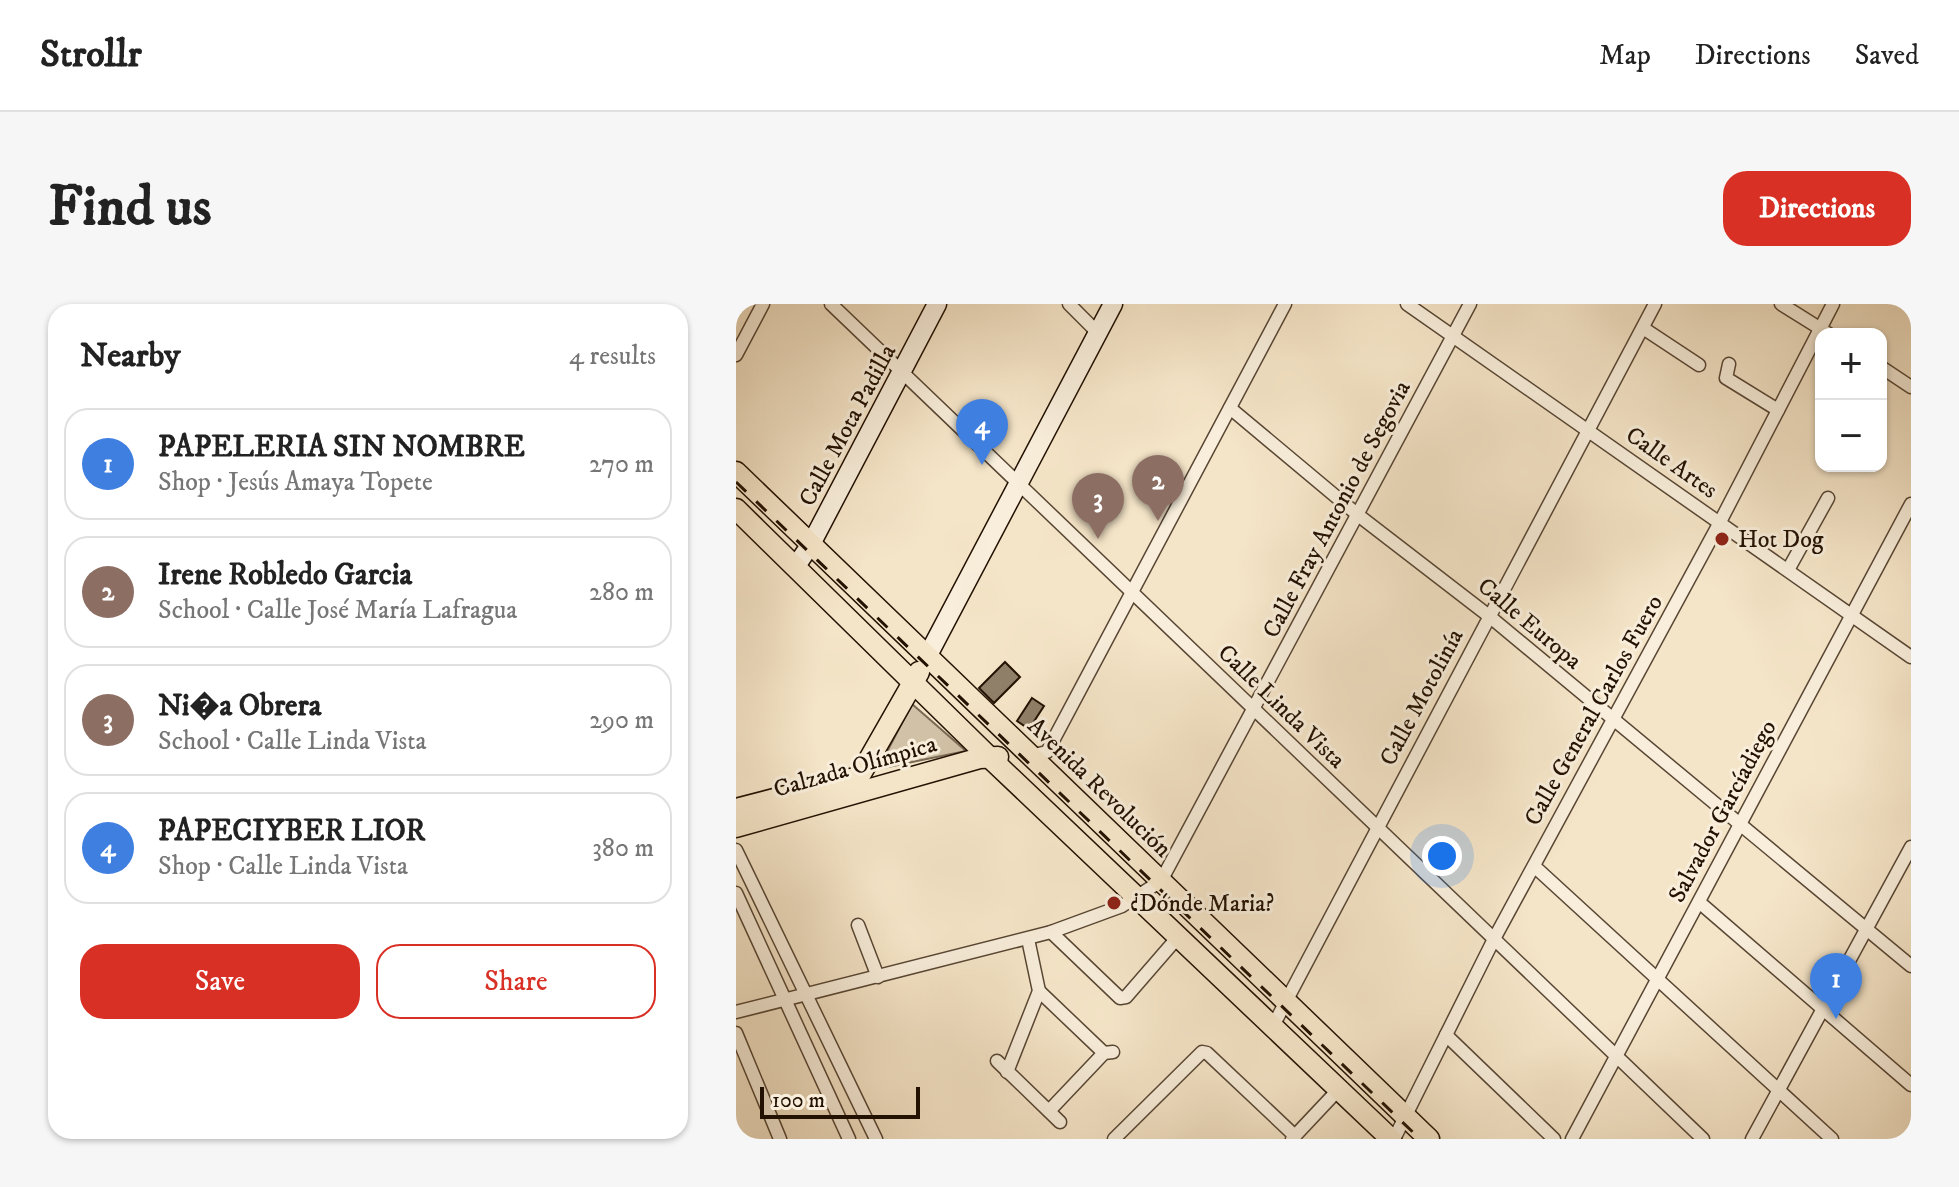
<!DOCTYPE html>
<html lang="en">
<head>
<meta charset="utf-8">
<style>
	:root { --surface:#fff; --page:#f6f6f6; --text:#222; --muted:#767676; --line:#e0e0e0; --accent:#d93025 }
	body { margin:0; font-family:"IM FELL DW Pica",serif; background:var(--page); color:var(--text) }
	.controls { position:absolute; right:24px; top:24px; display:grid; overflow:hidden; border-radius:16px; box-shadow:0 2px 6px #0004 }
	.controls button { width:72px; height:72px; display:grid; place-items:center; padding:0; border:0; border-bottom:2px solid var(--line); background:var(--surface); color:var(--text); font:40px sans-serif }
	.scale { position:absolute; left:24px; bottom:20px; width:160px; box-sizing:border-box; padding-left:8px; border:4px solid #231102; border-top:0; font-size:22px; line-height:28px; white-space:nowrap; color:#231102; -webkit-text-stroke:6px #f8eedb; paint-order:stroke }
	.you { position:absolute; left:706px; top:552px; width:28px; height:28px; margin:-20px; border:6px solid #fff; border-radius:50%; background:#1a73e8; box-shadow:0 0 0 12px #1a73e833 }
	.badge { display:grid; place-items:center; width:52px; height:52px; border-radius:50%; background:var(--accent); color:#fff; font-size:26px; font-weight:700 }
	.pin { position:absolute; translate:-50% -66px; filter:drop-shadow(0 2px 4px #0008) }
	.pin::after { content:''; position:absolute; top:42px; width:28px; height:24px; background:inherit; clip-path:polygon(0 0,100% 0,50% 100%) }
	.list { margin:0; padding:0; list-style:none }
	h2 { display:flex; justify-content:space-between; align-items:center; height:104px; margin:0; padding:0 32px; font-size:34px }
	h2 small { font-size:26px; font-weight:400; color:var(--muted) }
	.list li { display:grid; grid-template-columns:52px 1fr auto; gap:24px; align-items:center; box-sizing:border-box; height:112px; margin:0 16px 16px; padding:0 16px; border:2px solid var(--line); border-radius:24px }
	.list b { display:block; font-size:30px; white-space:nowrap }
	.list p { margin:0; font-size:26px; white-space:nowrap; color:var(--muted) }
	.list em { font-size:26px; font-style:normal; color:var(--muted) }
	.actions { display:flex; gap:16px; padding:24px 32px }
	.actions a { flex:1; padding:18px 0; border:2px solid var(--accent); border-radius:24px; text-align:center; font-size:28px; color:var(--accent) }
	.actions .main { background:var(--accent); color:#fff }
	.map { position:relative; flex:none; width:1175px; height:835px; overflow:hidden; border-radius:24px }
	header { display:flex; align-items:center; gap:48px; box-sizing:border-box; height:112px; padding:0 40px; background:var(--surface); border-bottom:2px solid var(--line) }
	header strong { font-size:38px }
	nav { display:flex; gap:44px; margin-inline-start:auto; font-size:28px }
	.intro { display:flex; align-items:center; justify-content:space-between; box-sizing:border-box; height:192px; padding:0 48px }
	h1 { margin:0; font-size:56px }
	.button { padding:20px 36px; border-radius:24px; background:var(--accent); color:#fff; font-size:28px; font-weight:700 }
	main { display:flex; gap:48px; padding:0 48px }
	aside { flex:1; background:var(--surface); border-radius:24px; box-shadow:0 2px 6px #0004 }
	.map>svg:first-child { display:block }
	.green { fill:#d1c1a6; stroke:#7a6954; stroke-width:2 }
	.building { fill:#907f69; stroke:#231102; stroke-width:2 }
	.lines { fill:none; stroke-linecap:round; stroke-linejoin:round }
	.street-casing { stroke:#584634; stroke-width:15 }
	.secondary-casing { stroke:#231102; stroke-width:21 }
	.primary-casing { stroke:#231102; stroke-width:23 }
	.street { stroke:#f8eedb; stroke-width:12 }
	.secondary { stroke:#f8eedb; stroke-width:18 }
	.primary { stroke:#f5e5c8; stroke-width:20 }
	.rail { stroke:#231102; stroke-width:3; stroke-dasharray:14 14; stroke-linecap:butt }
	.poi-dot { fill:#8f2418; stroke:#f8eedb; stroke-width:3 }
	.labels { text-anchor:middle; stroke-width:6; stroke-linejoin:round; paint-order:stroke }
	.street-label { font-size:24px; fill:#231102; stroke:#f8eedb }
	.poi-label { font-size:24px; fill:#231102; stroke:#f8eedb; text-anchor:start }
</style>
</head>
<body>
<header>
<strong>Strollr</strong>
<nav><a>Map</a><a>Directions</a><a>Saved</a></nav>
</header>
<div class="intro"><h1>Find us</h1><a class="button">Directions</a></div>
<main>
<aside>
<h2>Nearby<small>4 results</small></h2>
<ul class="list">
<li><span class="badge" style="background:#3f7fe0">1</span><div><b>PAPELERIA SIN NOMBRE</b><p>Shop · Jesús Amaya Topete</p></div><em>270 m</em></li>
<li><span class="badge" style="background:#8d6e63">2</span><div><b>Irene Robledo Garcia</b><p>School · Calle José María Lafragua</p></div><em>280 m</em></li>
<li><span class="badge" style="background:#8d6e63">3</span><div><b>Ni�a Obrera</b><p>School · Calle Linda Vista</p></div><em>290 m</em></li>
<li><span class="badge" style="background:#3f7fe0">4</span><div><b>PAPECIYBER LIOR</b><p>Shop · Calle Linda Vista</p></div><em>380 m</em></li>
</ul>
<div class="actions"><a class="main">Save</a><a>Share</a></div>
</aside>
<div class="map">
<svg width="1175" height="835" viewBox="0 0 1175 835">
	<rect width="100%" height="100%" fill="#f5e5c8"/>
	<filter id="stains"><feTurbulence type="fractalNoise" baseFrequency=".0025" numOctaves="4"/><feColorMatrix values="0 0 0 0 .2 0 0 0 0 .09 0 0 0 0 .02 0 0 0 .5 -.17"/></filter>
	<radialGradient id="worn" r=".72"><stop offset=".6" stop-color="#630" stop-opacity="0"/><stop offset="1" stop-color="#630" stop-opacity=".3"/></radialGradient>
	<!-- green -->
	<polygon class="green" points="176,400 230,447 142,465"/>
	<!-- building -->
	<g class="building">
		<polygon points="269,358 284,373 258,399 243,384"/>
		<polygon points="296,394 308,402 293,425 281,417"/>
	</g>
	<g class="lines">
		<!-- street casing -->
		<g class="street-casing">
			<g id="street">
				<polyline points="95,0 967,835"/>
				<polyline points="333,0 362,29"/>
				<polyline points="671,0 1175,353"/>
				<polyline points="1045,0 1093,30"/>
				<polyline points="907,24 963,61"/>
				<polyline points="0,51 27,0"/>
				<polyline points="993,60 990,74 1042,106"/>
				<polyline points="1145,63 1175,83"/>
				<polyline points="494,104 622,211 753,312 1175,662"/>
				<polyline points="1052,266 1092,194"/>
				<polyline points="293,452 311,448 549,0"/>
				<polyline points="0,546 140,835"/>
				<polyline points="798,562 1096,835"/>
				<polyline points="0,589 113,835"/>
				<polyline points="963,598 1175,781"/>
				<polyline points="122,621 142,673"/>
				<polyline points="315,628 384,694 390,693 442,633"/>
				<polyline points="303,687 368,749"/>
				<polyline points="0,708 315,628 386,602 425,577 734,0"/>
				<polyline points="537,722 919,0"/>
				<polyline points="0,729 44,835"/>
				<polyline points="710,731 818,835"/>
				<polyline points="261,757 324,818"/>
				<polyline points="271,768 303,687 292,635"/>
				<polyline points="313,807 368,749 377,748"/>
				<polyline points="378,835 466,748 471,749 559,832"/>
				<polyline points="556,835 603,785"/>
				<polyline points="658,835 758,635 984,218 1097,0"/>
				<polyline points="836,835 1175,200"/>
				<polyline points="1016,835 1175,543"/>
			</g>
		</g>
		<!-- secondary casing -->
		<g class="secondary-casing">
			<g id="secondary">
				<polyline points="60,262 75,240 201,0"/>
				<polyline points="191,353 377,0"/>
			</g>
		</g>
		<!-- primary casing -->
		<g class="primary-casing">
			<g id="primary">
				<polyline points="0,168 693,835"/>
				<polyline points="0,205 253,453 655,835"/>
				<polyline points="0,505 123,473 183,368"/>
				<polyline points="0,523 244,454 262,453"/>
			</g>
		</g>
		<!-- street -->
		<use href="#street" class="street"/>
		<!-- secondary -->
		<use href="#secondary" class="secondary"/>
		<!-- primary -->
		<use href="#primary" class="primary"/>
		<!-- rail -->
		<polyline class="rail" points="0,178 684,835"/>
	</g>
	<!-- markers -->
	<g class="poi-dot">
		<circle cx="986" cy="235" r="8"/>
		<circle cx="378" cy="599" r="8"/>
	</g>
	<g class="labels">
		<!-- street labels -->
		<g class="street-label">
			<text transform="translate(111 121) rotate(-62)" y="8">Calle Mota Padilla</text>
			<text transform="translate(936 158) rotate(35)" y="8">Calle Artes</text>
			<text transform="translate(600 205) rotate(-62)" y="8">Calle Fray Antonio de Segovia</text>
			<text transform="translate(794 319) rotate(40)" y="8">Calle Europa</text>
			<text transform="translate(685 393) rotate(-62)" y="8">Calle Motolinía</text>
			<text transform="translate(546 402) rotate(44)" y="8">Calle Linda Vista</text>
			<text transform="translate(857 406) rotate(-61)" y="8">Calle General Carlos Fuero</text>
			<text transform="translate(119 462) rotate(-16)" y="8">Calzada Olímpica</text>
			<text transform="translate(364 483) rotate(44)" y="8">Avenida Revolución</text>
			<text transform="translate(986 507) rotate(-62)" y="8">Salvador Garcíadiego</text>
		</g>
		<!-- poi labels -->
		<g class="poi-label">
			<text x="1002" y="243">Hot Dog</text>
			<text x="394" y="607">¿Dónde Maria?</text>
		</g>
	</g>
	<rect width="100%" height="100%" filter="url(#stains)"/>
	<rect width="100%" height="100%" fill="url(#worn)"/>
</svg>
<div class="controls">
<button>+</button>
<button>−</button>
</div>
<div class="scale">100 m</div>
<div class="you"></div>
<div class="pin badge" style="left:1100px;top:715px;background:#3f7fe0">1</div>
<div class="pin badge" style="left:422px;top:217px;background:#8d6e63">2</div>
<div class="pin badge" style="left:362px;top:235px;background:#8d6e63">3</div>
<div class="pin badge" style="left:246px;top:161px;background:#3f7fe0">4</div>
</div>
</main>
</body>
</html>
